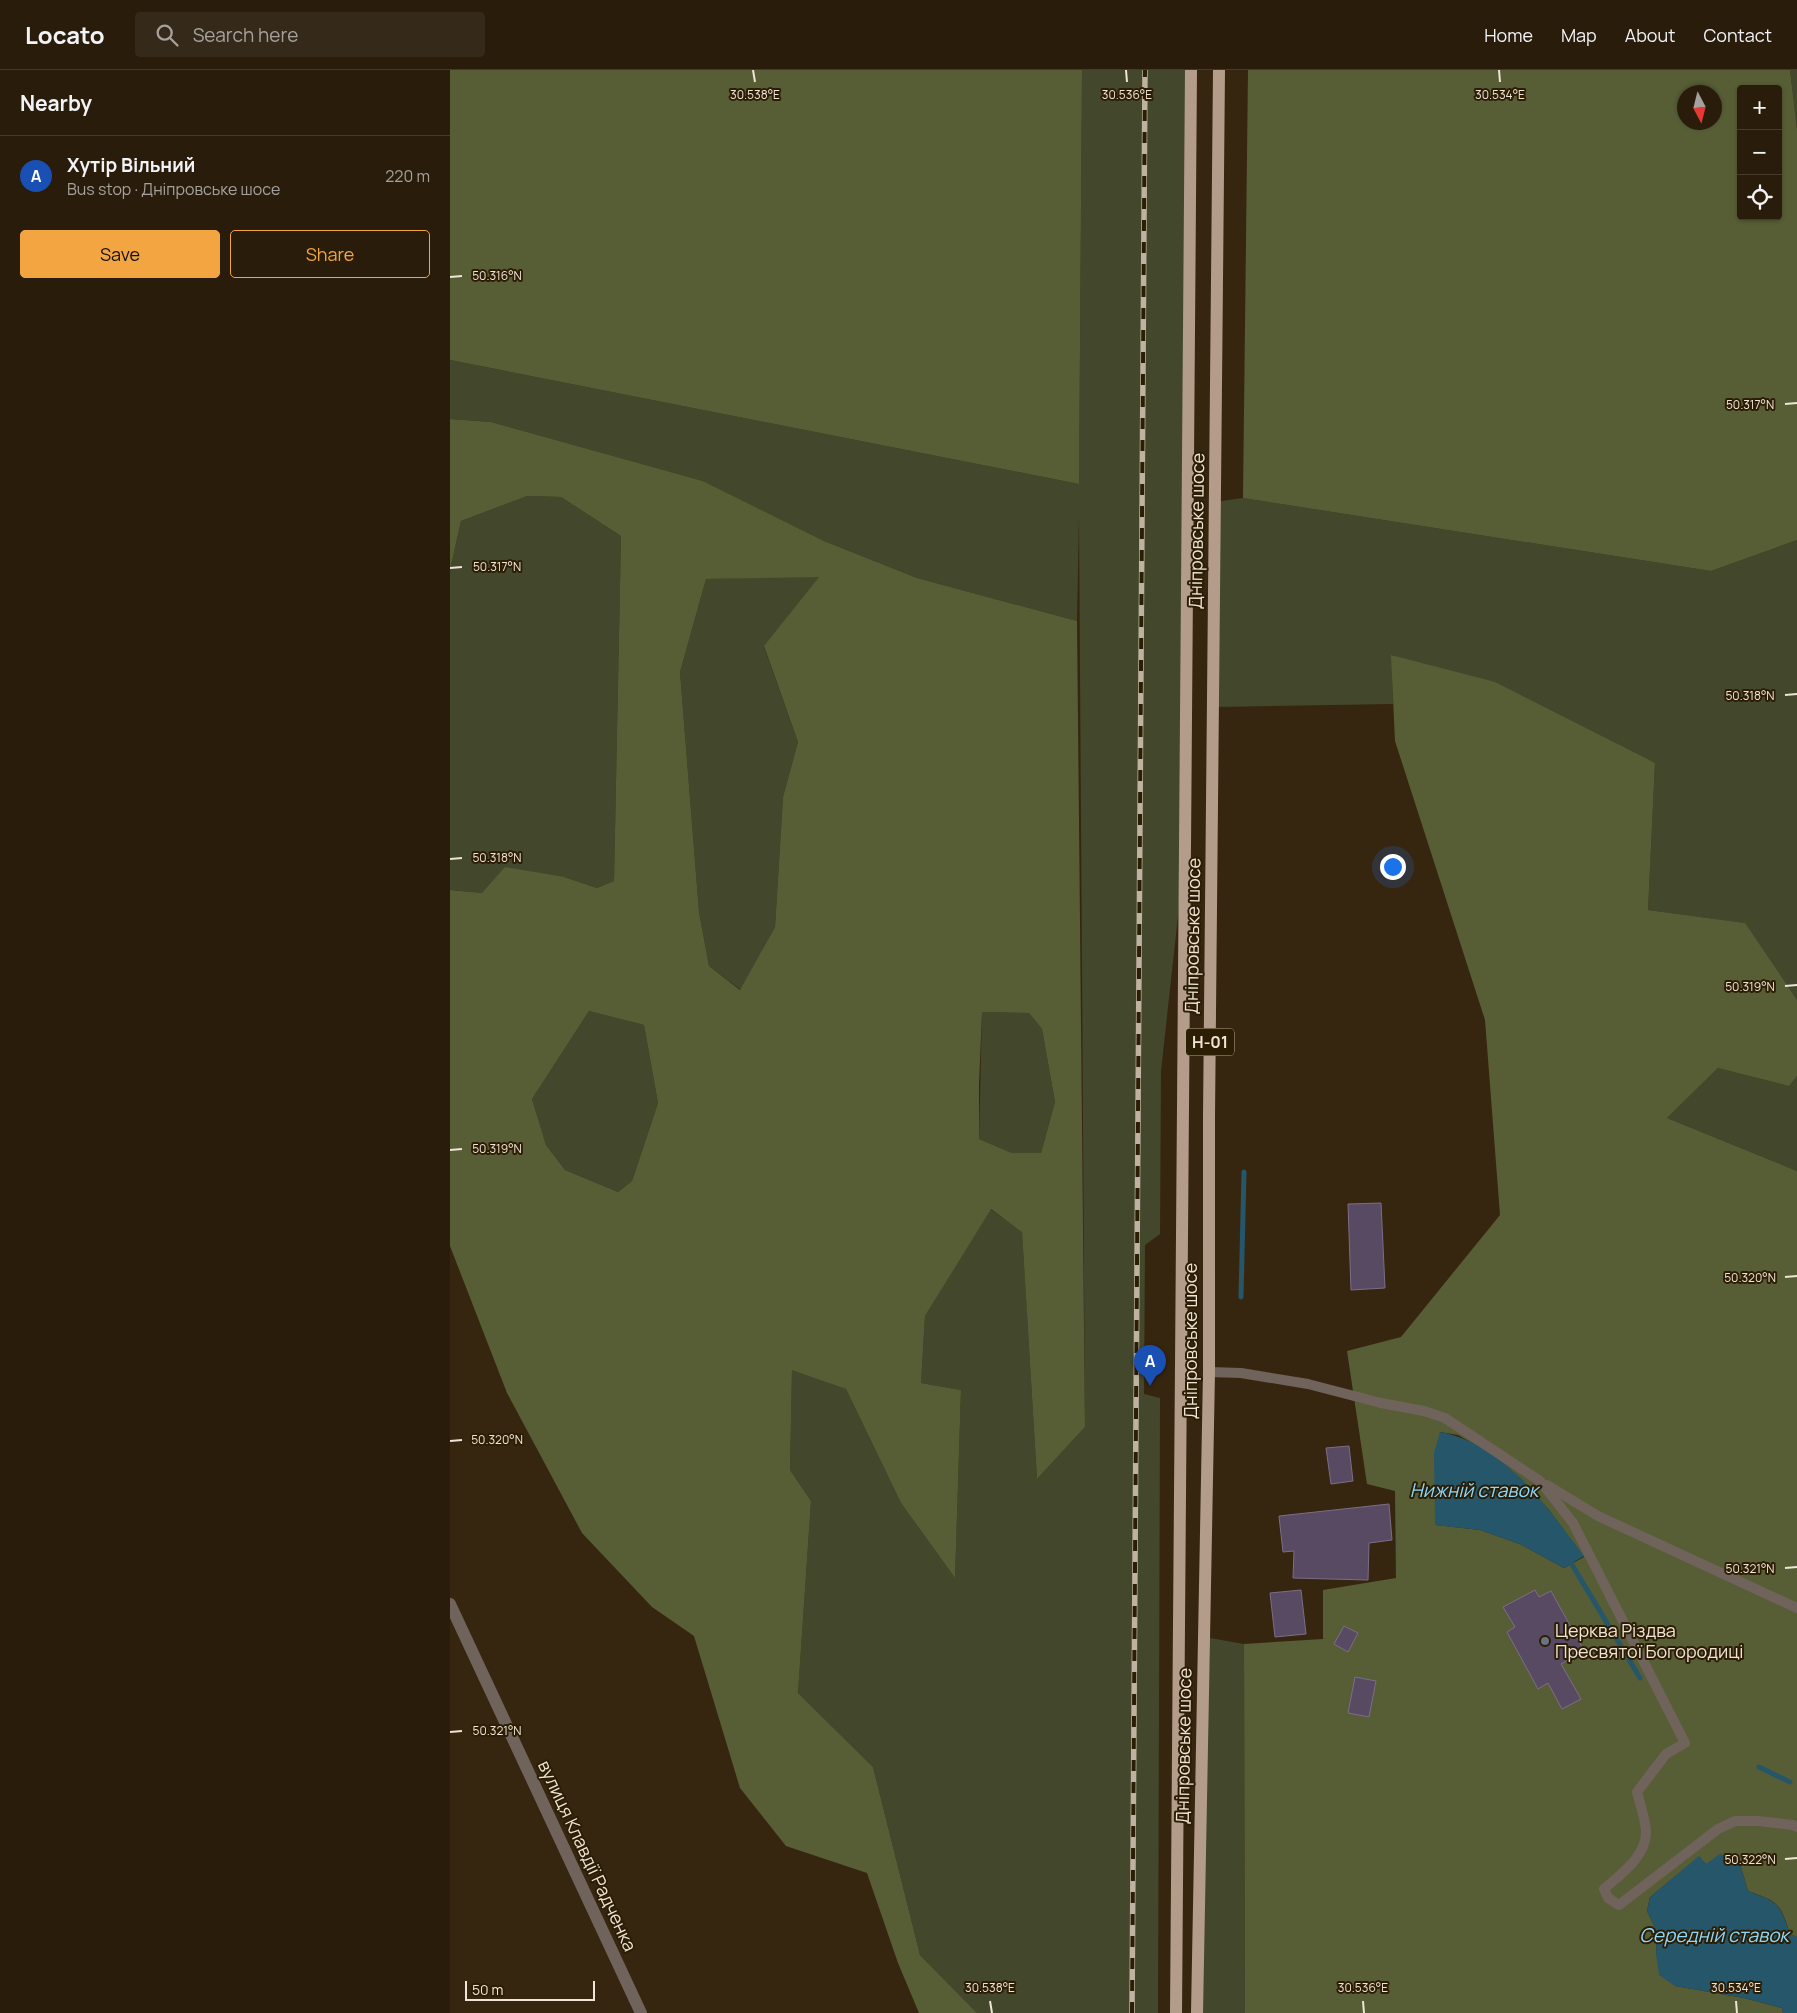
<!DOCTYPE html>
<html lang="en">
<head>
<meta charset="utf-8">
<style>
	:root { --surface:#291c0b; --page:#352919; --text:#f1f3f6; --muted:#a5a19d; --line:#453a2c; --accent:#f2a541 }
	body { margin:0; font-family:Manrope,sans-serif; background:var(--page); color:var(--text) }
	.controls { position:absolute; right:15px; top:15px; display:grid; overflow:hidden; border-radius:5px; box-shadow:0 1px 4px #0004 }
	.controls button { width:45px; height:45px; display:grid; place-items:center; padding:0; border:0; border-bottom:1px solid var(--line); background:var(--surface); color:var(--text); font:25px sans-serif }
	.compass { position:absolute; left:1227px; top:15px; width:45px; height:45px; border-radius:50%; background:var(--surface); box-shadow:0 1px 4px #0004; rotate:173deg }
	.scale { position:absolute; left:15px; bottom:12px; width:130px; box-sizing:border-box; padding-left:5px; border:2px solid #efe4d6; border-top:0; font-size:14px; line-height:18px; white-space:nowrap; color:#efe4d6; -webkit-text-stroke:4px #2c1d05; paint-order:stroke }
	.you { position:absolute; left:942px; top:796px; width:18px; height:18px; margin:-12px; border:4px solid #fff; border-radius:50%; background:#1a73e8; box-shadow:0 0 0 8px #1a73e833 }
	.badge { display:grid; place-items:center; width:32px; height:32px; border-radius:50%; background:var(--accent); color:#fff; font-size:16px; font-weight:700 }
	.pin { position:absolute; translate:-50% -41px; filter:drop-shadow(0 1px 2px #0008) }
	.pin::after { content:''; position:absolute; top:26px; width:18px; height:15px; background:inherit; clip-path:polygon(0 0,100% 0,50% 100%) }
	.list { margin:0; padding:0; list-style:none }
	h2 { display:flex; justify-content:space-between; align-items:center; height:65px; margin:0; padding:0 20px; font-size:21px }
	h2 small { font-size:16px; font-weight:400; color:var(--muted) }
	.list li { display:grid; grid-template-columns:32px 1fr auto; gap:15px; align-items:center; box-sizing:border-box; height:80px; padding:0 20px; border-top:1px solid var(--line) }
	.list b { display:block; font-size:19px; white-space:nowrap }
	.list p { margin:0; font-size:16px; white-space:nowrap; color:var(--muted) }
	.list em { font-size:16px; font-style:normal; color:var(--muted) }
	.actions { display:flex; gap:10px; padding:15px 20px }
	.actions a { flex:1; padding:11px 0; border:1px solid var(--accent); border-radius:5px; text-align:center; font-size:18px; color:var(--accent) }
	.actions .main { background:var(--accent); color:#111 }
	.icon { flex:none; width:28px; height:28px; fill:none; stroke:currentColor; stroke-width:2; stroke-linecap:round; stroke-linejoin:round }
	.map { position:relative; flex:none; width:1347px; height:1943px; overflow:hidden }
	header { display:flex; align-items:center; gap:30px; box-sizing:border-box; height:70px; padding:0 25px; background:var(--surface); border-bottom:1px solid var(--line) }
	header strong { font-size:24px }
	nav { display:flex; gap:28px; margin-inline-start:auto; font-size:18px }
	.search { width:350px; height:45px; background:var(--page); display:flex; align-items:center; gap:12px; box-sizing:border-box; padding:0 18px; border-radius:5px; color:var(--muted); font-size:19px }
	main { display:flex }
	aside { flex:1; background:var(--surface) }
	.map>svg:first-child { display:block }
	.green { fill:#43482d }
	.forest { fill:#575e35; fill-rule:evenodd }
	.water { fill:#26566a }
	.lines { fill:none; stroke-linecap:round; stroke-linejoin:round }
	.stream { stroke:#26566a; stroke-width:5 }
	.building { fill:#584a63; stroke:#7c6d88 }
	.lane { stroke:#6f635b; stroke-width:10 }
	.street { stroke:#6f635b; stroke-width:12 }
	.primary { stroke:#b49c8b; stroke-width:12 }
	.rail-casing { stroke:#beb2a1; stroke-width:5.5 }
	.rail { stroke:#2c1d05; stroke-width:4; stroke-dasharray:11; stroke-linecap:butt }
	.ticks { fill:none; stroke:#efe4d6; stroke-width:2 }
	.worship-dot { fill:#6b7280; stroke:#2c1d05; stroke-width:2 }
	.labels { text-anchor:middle; stroke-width:4; stroke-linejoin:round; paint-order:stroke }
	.shield { fill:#2c1d05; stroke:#b4a897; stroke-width:1 }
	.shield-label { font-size:16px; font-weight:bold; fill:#efe4d6 }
	.street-label { font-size:18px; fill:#efe4d6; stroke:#2c1d05 }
	.poi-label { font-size:18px; fill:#efe4d6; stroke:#2c1d05; text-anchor:start }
	.water-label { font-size:19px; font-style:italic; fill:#8bd9fd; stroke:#2c1d05 }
	.ticks-label { font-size:12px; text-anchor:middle; fill:#efe4d6; stroke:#2c1d05; stroke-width:4; stroke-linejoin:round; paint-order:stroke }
</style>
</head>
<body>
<header>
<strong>Locato</strong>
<div class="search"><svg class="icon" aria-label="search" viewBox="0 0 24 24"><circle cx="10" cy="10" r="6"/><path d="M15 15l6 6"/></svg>Search here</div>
<nav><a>Home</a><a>Map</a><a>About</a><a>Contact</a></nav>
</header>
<main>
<aside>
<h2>Nearby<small></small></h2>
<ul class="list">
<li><span class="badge" style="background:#1a4fb4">A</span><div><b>Хутір Вільний</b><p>Bus stop · Дніпровське шосе</p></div><em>220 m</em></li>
</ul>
<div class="actions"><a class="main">Save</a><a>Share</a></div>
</aside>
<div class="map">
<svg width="1347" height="1943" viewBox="0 0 1347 1943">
	<rect width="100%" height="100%" fill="#37260f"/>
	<!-- green -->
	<g class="green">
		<polygon points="632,0 741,0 734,791 711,1001 710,1164 695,1175 694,1324 710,1328 708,1943 527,1943 470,1885 423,1697 348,1623 361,1431 340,1400 342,1299 396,1319 451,1433 505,1508 511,1320 471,1313 475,1246 540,1139 572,1161 587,1409 635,1357 629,447 627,551 467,508 374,471 253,411 41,352 0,349 0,290 629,414"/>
		<polygon points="1340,0 1347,0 1347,59"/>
		<polygon points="77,426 111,427 171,466 164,811 147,818 114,807 32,823 0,820 0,500 11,451"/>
		<polygon points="793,428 1261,501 1347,470 1347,930 1294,853 1198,840 1205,693 942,585 943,634 763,637 765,432"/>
		<polygon points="370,506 314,577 348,672 333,727 325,857 291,920 259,896 249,842 230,602 256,509"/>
		<polygon points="139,941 194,955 208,1033 182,1111 168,1122 115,1100 96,1075 82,1029"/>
		<polygon points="532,942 579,943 592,959 605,1032 591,1083 562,1083 529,1069"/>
		<polygon points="1268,998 1339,1016 1347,1006 1347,1101 1217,1048"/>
		<polygon points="754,1567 794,1574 795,1943 747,1943"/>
	</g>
	<!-- forest -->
	<g class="forest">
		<polygon points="0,0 632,0 629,414 0,290"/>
		<path d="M798 0H1340L1347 59V470L1261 501 793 428ZM1291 19H1328V146H1291ZM1264 22V52H1234V22Z"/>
		<path d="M0 349 41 352 253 411 374 471 467 508 627 551 635 1357 587 1409 572 1162 541 1139 475 1246 471 1313 511 1320 505 1508 451 1433 396 1319 342 1300 340 1400 361 1431 348 1623 423 1697 470 1885 527 1943H469L448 1893 417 1803 336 1776 290 1718 244 1566 202 1537 132 1463 57 1323 0 1176V820L32 823 55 797 114 807 147 818 164 811 171 466 111 427 77 426 11 451 0 500ZM369 507 314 576 348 672 333 727 325 857 290 920 259 896 249 842 230 602 256 509ZM139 941 194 955 208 1033 182 1111 168 1122 115 1100 96 1075 82 1029ZM532 942 579 943 592 959 605 1032 591 1083H562L529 1069V1015Z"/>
		<path d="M941 585 1045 612 1205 693 1198 840 1295 853 1347 930V1006L1339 1016 1268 998 1217 1048 1347 1101V1867L1340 1864C1330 1833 1329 1832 1298 1821L1289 1791 1256 1794 1249 1787 1200 1827 1197 1841 1207 1862 1206 1884 1225 1916 1294 1928 1332 1938 1333 1943H795L794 1574 873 1569V1520L946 1508 945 1421 917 1414 897 1281 951 1267 1050 1145 1035 950 945 671ZM990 1362 1008 1365 1043 1385 1070 1408 1099 1440 1134 1487 1114 1498 1070 1474 1030 1460 986 1455Z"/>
	</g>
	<!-- water -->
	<g class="water">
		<path d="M990 1362C1055 1374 1097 1437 1134 1486L1114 1498 1070 1474 1030 1460 985 1455 984 1383Z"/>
		<path d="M1270 1784 1289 1791 1298 1821C1329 1833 1329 1832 1340 1864L1347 1867V1943H1333L1332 1938 1294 1928 1225 1916 1209 1905 1206 1884 1207 1862 1197 1841 1200 1827 1249 1786 1256 1794Z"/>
	</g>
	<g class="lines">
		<!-- stream -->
		<g class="stream">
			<polyline points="791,1227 794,1102"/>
			<polyline points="1121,1493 1190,1608"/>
			<polyline points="1309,1697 1340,1712"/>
		</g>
	</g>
	<!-- building -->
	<g class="building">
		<polygon points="931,1133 935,1218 901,1220 898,1134"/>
		<polygon points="899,1376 903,1411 881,1414 876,1378"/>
		<polygon points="939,1434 942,1470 919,1473 918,1510 843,1508 844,1481 833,1482 829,1446"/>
		<polygon points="851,1520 856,1564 825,1567 820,1523"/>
		<polygon points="1085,1520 1089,1527 1101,1521 1134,1581 1111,1594 1131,1629 1112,1639 1098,1613 1088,1619 1057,1562 1065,1557 1053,1537"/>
		<polygon points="894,1556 908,1563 898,1582 884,1574"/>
		<polygon points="905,1607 926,1611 919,1647 898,1643"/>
	</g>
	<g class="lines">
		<!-- lane -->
		<g class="lane">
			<path d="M759 1302 791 1303 858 1314 931 1333 974 1341 995 1348 1090 1411 1123 1453 1235 1673 1216 1684 1187 1722C1190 1734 1195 1748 1196 1761 1197 1786 1171 1804 1154 1819L1158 1828 1169 1835 1268 1759 1285 1751H1308L1343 1755 1347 1757"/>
			<polyline points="1097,1415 1148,1446 1347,1538"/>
		</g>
		<!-- street -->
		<polyline class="street" points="0,1534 191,1943"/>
		<!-- primary -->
		<g class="primary">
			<polyline points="726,1943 741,0"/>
			<polyline points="747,1943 759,1302 759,1047 769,0"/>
		</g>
		<!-- rail casing -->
		<g class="rail-casing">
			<polyline id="rail" points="682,1943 695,0"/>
		</g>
		<!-- rail -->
		<use href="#rail" class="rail"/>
	</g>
	<!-- ticks -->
	<path class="ticks" d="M303 0 305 12M676 0 677 12M1049 0 1050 12M0 207 12 206M1335 334 1347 333M0 498 12 497M1335 625 1347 624M0 789 12 788M1335 916 1347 915M0 1080 12 1079M1335 1207 1347 1206M0 1371 12 1370M1335 1498 1347 1497M0 1662 12 1661M1335 1789 1347 1788M540 1931 542 1943M913 1931 914 1943M1286 1931 1287 1943"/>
	<!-- markers -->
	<circle class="worship-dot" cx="1095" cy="1571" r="5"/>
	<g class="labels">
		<!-- shield labels -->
		<rect class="shield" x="736" y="958.5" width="48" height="27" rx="4"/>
		<g class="shield-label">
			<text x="760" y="978">Н-01</text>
		</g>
		<!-- street labels -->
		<g class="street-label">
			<text transform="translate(747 461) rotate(-89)" y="6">Дніпровське шосе</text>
			<text transform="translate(743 866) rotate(-89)" y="6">Дніпровське шосе</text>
			<text transform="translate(741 1271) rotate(-90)" y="6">Дніпровське шосе</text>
			<text transform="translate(734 1676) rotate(-89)" y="6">Дніпровське шосе</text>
			<text transform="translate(137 1786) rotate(65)" y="6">вулиця Клавдії Радченка</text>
		</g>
		<!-- poi labels -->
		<g class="poi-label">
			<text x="1105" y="1567">Церква Різдва<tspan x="1105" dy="21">Пресвятої Богородиці</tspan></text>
		</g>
		<!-- water labels -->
		<g class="water-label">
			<text x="1024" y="1427">Нижній ставок</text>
			<text x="1264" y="1872">Середній ставок</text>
		</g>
	</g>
	<g class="ticks-label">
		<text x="305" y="29">30.538°E</text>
		<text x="677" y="29">30.536°E</text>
		<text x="1050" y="29">30.534°E</text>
		<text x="47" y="210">50.316°N</text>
		<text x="1300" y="339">50.317°N</text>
		<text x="47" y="501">50.317°N</text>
		<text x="1300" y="630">50.318°N</text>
		<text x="47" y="792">50.318°N</text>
		<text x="1300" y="921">50.319°N</text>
		<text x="47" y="1083">50.319°N</text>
		<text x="1300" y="1212">50.320°N</text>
		<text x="47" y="1374">50.320°N</text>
		<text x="1300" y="1503">50.321°N</text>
		<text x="47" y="1665">50.321°N</text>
		<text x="1300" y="1794">50.322°N</text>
		<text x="540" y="1922">30.538°E</text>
		<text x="913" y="1922">30.536°E</text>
		<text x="1286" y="1922">30.534°E</text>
	</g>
</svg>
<div class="controls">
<button>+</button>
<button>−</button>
<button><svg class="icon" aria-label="locate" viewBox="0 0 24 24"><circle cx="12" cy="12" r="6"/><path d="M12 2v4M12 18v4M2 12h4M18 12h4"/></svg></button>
</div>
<svg class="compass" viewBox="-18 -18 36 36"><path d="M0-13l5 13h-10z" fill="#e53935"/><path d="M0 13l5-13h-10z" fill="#a5a19d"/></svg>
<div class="scale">50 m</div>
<div class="you"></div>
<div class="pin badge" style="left:700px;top:1316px;background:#1a4fb4">A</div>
</div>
</main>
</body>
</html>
